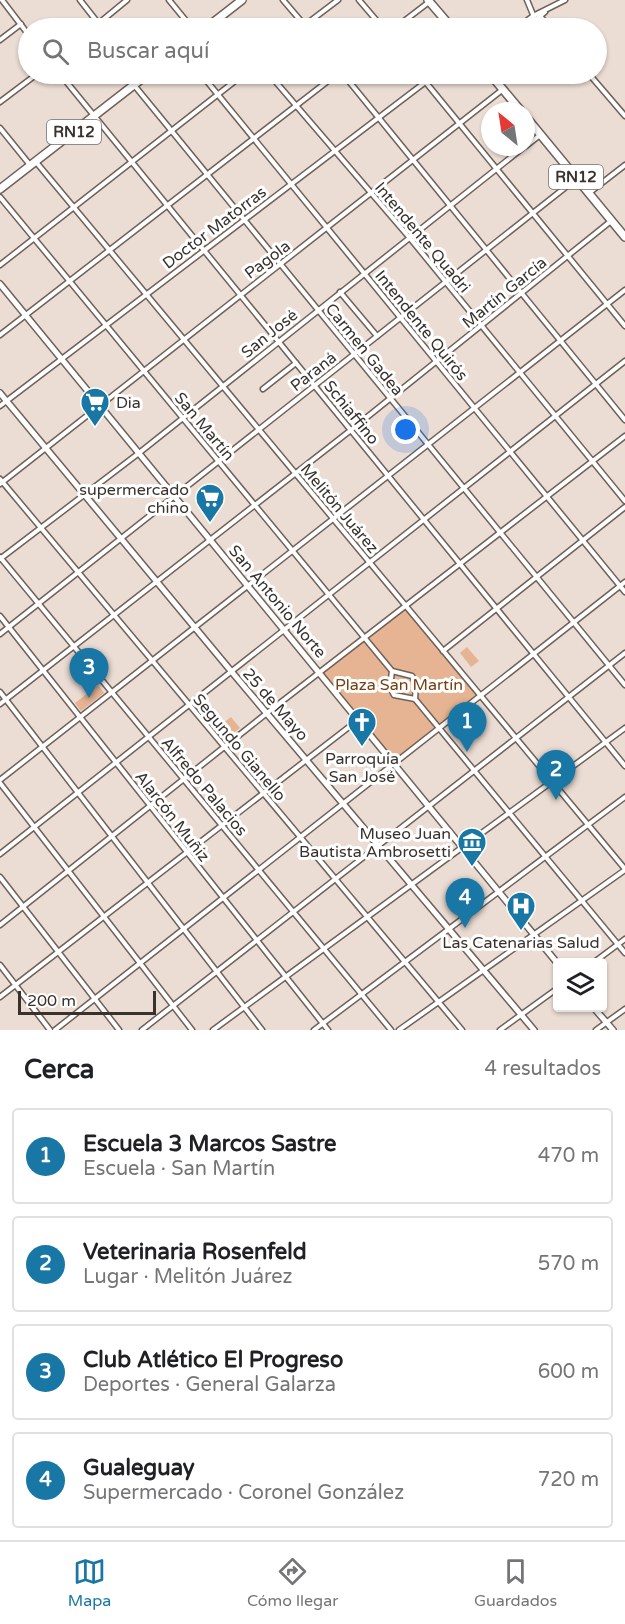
<!DOCTYPE html>
<html lang="es">
<head>
<meta charset="utf-8">
<style>
	:root { --surface:#fff; --page:#f2f2f2; --text:#202124; --muted:#757577; --line:#e0e0e0; --accent:#1977a5 }
	body { margin:0; font-family:"Varela Round",sans-serif; background:var(--page); color:var(--text) }
	.controls { position:absolute; right:18px; bottom:18px; display:grid; overflow:hidden; border-radius:6px; box-shadow:0 2px 4px #0004 }
	.controls button { width:54px; height:54px; display:grid; place-items:center; padding:0; border:0; border-bottom:2px solid var(--line); background:var(--surface); color:var(--text); font:30px sans-serif }
	.compass { position:absolute; left:481px; top:102px; width:54px; height:54px; border-radius:50%; background:var(--surface); box-shadow:0 2px 4px #0004; rotate:330deg }
	.scale { position:absolute; left:18px; bottom:15px; width:138px; box-sizing:border-box; padding-left:6px; border:3px solid #37322e; border-top:0; font-size:16px; line-height:21px; white-space:nowrap; color:#37322e; -webkit-text-stroke:4px #fff; paint-order:stroke }
	.you { position:absolute; left:406px; top:430px; width:21px; height:21px; margin:-15px; border:4px solid #fff; border-radius:50%; background:#1a73e8; box-shadow:0 0 0 9px #1a73e833 }
	.badge { display:grid; place-items:center; width:39px; height:39px; border-radius:50%; background:var(--accent); color:#fff; font-size:20px; font-weight:700 }
	.pin { position:absolute; translate:-50% -50px; filter:drop-shadow(0 2px 3px #0008) }
	.pin::after { content:''; position:absolute; top:32px; width:21px; height:18px; background:inherit; clip-path:polygon(0 0,100% 0,50% 100%) }
	.list { margin:0; padding:0; list-style:none }
	h2 { display:flex; justify-content:space-between; align-items:center; height:78px; margin:0; padding:0 24px; font-size:26px }
	h2 small { font-size:20px; font-weight:400; color:var(--muted) }
	.list li { display:grid; grid-template-columns:39px 1fr auto; gap:18px; align-items:center; box-sizing:border-box; height:96px; margin:0 12px 12px; padding:0 12px; border:2px solid var(--line); border-radius:6px }
	.list b { display:block; font-size:22px; white-space:nowrap }
	.list p { margin:0; font-size:20px; white-space:nowrap; color:var(--muted) }
	.list em { font-size:20px; font-style:normal; color:var(--muted) }
	.icon { flex:none; width:33px; height:33px; fill:none; stroke:currentColor; stroke-width:2; stroke-linecap:round; stroke-linejoin:round }
	.map { position:relative; flex:none; width:625px; height:1030px; overflow:hidden }
	.search { position:absolute; background:var(--surface); box-shadow:0 2px 4px #0004; left:18px; right:18px; top:18px; height:66px; display:flex; align-items:center; gap:15px; box-sizing:border-box; padding:0 21px; border-radius:33px; color:var(--muted); font-size:22px }
	.sheet { height:510px; background:var(--surface) }
	nav { display:flex; justify-content:space-around; align-items:center; box-sizing:border-box; height:84px; border-top:2px solid var(--line); background:var(--surface); font-size:16px; color:var(--muted) }
	nav a { display:grid; justify-items:center; gap:3px }
	nav .on { color:var(--accent) }
	.map>svg:first-child { display:block }
	.green { fill:#e6b492 }
	.lines { fill:none; stroke-linecap:round; stroke-linejoin:round }
	.minor-casing { stroke:#6d6159; stroke-width:7 }
	.tertiary-casing { stroke:#6d6159; stroke-width:8 }
	.trunk-casing { stroke:#6d6159; stroke-width:10 }
	.minor { stroke:#fff; stroke-width:4 }
	.tertiary { stroke:#fff; stroke-width:5 }
	.trunk { stroke:#fff; stroke-width:7 }
	.labels { text-anchor:middle; stroke-width:6; stroke-linejoin:round; paint-order:stroke }
	.shield { fill:#fff; stroke:#73706d; stroke-width:1.5 }
	.shield-label { font-size:15px; font-weight:bold; fill:#37322e }
	.street-label { font-size:16px; fill:#37322e; stroke:#fff }
	.poi-label { font-size:16px; fill:#37322e; stroke:#fff; text-anchor:end }
	.park-label { font-size:16px; fill:#743f12; stroke:#fff }
</style>
</head>
<body>
<div class="map">
<svg width="625" height="1030" viewBox="0 0 625 1030">
	<rect width="100%" height="100%" fill="#ebddd4"/>
	<!-- green -->
	<g class="green">
		<polygon points="406,606 480,696 394,764 320,673"/>
		<polygon points="467,647 479,661 471,667 460,653"/>
		<polygon points="98,685 104,693 81,711 75,703"/>
		<polygon points="231,717 240,728 224,741 215,729"/>
	</g>
	<g class="lines">
		<!-- minor casing -->
		<g class="minor-casing">
			<g id="minor">
				<polyline points="2,0 28,34"/>
				<polyline points="80,0 102,28"/>
				<polyline points="169,0 192,28"/>
				<polyline points="283,0 307,28"/>
				<polyline points="359,0 383,28"/>
				<polyline points="527,0 534,17"/>
				<polyline points="540,16 551,28"/>
				<polyline points="220,17 230,28"/>
				<polyline points="93,28 127,0"/>
				<polyline points="301,28 338,0"/>
				<polyline points="395,28 429,2"/>
				<polyline points="517,28 533,16 565,0"/>
				<polyline points="525,28 545,12"/>
				<polyline points="0,40 21,24"/>
				<polyline points="60,74 625,766"/>
				<polyline points="201,74 625,592"/>
				<polyline points="269,74 409,237 625,501"/>
				<polyline points="343,74 625,420"/>
				<polyline points="419,74 625,326"/>
				<polyline points="589,74 625,116"/>
				<polyline points="134,85 625,685"/>
				<polyline points="0,102 37,74"/>
				<polyline points="0,128 30,165"/>
				<polyline points="526,146 540,135"/>
				<polyline points="36,162 625,869"/>
				<polyline points="589,193 625,165"/>
				<polyline points="0,197 392,671 390,687 394,695 415,699 625,953"/>
				<polyline points="0,265 244,74"/>
				<polyline points="340,292 377,336"/>
				<polyline points="0,335 337,74"/>
				<polyline points="263,389 296,363"/>
				<polyline points="0,406 436,74"/>
				<polyline points="0,479 462,1030"/>
				<polyline points="0,484 502,90"/>
				<polyline points="0,557 391,1030"/>
				<polyline points="0,559 139,453 524,147"/>
				<polyline points="0,616 328,1030"/>
				<polyline points="0,634 576,179"/>
				<polyline points="443,651 625,507"/>
				<polyline points="392,671 412,676 416,684 415,699"/>
				<polyline points="0,692 262,1030"/>
				<polyline points="0,704 351,430 611,221"/>
				<polyline points="0,780 625,290"/>
				<polyline points="0,783 192,1030"/>
				<polyline points="0,854 625,361"/>
				<polyline points="0,877 119,1030"/>
				<polyline points="0,925 267,713 625,436"/>
				<polyline points="593,963 625,939"/>
				<polyline points="0,965 50,1030"/>
				<polyline points="0,997 358,720"/>
				<polyline points="55,1030 625,582"/>
				<polyline points="142,1030 625,653"/>
				<polyline points="213,1030 625,728"/>
				<polyline points="314,1030 625,797"/>
				<polyline points="399,1030 625,870"/>
				<polyline points="500,1030 558,988"/>
				<polyline points="596,1030 625,1009"/>
			</g>
		</g>
		<!-- tertiary casing -->
		<g class="tertiary-casing">
			<g id="tertiary">
				<polyline points="0,284 558,964"/>
				<polyline points="0,393 231,671 534,1030"/>
				<polyline points="594,1008 613,1030"/>
			</g>
		</g>
		<!-- trunk casing -->
		<g class="trunk-casing">
			<g id="trunk">
				<polyline points="428,0 452,28"/>
				<polyline points="206,28 242,0"/>
				<polyline points="490,74 521,111"/>
				<polyline points="526,117 625,237"/>
				<polyline points="0,189 148,74"/>
			</g>
		</g>
		<!-- minor -->
		<use href="#minor" class="minor"/>
		<!-- tertiary -->
		<use href="#tertiary" class="tertiary"/>
		<!-- trunk -->
		<use href="#trunk" class="trunk"/>
	</g>
	<!-- icons -->
	<defs>
		<g id="supermarket-pin" transform="scale(1.5)"><path d="M0 17L-7.5 6A9.5 9.5 0 1 1 7.5 6Z" fill="#1977a5" stroke="#fff"/><path d="M-6-5.5h2.5l.6 2H6L4.5 2H-2.5L-4.4-4H-6ZM-1.5 3.2a1.3 1.3 0 1 0 .1 0ZM3 3.2a1.3 1.3 0 1 0 .1 0Z" fill="#fff"/></g>
		<g id="church-pin" transform="scale(1.5)"><path d="M0 17L-7.5 6A9.5 9.5 0 1 1 7.5 6Z" fill="#1977a5" stroke="#fff"/><path d="M-1.2-6h2.4v3.5h3.3v2.4h-3.3V6h-2.4V-.1h-3.3v-2.4h3.3Z" fill="#fff"/></g>
		<g id="museum-pin" transform="scale(1.5)"><path d="M0 17L-7.5 6A9.5 9.5 0 1 1 7.5 6Z" fill="#1977a5" stroke="#fff"/><path d="M0-6L6-3V-2H-6V-3ZM-5-1h2V3h-2ZM-1-1h2V3h-2ZM3-1h2V3H3ZM-6 4H6V6H-6Z" fill="#fff"/></g>
		<g id="hospital-pin" transform="scale(1.5)"><path d="M0 17L-7.5 6A9.5 9.5 0 1 1 7.5 6Z" fill="#1977a5" stroke="#fff"/><path d="M-5-5h3v3.5h4V-5h3V5h-3V1.5h-4V5h-3Z" fill="#fff"/></g>
	</defs>
	<g fill-rule="evenodd">
		<use href="#supermarket-pin" x="95" y="402"/>
		<use href="#supermarket-pin" x="210" y="498"/>
		<use href="#church-pin" x="362" y="722"/>
		<use href="#museum-pin" x="472" y="842"/>
		<use href="#hospital-pin" x="521" y="906"/>
	</g>
	<g class="labels">
		<!-- shield labels -->
		<g class="shield">
			<rect x="47" y="120" width="54" height="24" rx="4.5"/>
			<rect x="549" y="165" width="54" height="24" rx="4.5"/>
		</g>
		<g class="shield-label">
			<text x="74" y="137">RN12</text>
			<text x="576" y="182">RN12</text>
		</g>
		<!-- street labels -->
		<g class="street-label">
			<text transform="translate(214 227) rotate(-37)" y="6">Doctor Matorras</text>
			<text transform="translate(423 237) rotate(50)" y="6">Intendente Quadri</text>
			<text transform="translate(267 259) rotate(-37)" y="6">Pagola</text>
			<text transform="translate(504 292) rotate(-39)" y="6">Martín García</text>
			<text transform="translate(422 325) rotate(51)" y="6">Intendente Quirós</text>
			<text transform="translate(269 333) rotate(-39)" y="6">San José</text>
			<text transform="translate(365 349) rotate(51)" y="6">Carmen Gadea</text>
			<text transform="translate(313 371) rotate(-38)" y="6">Paraná</text>
			<text transform="translate(352 412) rotate(51)" y="6">Schiaffino</text>
			<text transform="translate(205 426) rotate(50)" y="6">San Martín</text>
			<text transform="translate(340 508) rotate(50)" y="6">Melitón Juárez</text>
			<text transform="translate(278 601) rotate(50)" y="6">San Antonio Norte</text>
			<text transform="translate(276 704) rotate(49)" y="6">25 de Mayo</text>
			<text transform="translate(240 747) rotate(50)" y="6">Segundo Gianello</text>
			<text transform="translate(205 786) rotate(50)" y="6">Alfredo Palacios</text>
			<text transform="translate(173 816) rotate(52)" y="6">Alarcón Muñiz</text>
		</g>
		<!-- poi labels -->
		<g class="poi-label">
			<text x="116" y="408" text-anchor="start">Dia</text>
			<text x="189" y="495">supermercado<tspan x="189" dy="18">chino</tspan></text>
			<text x="362" y="764" text-anchor="middle">Parroquia<tspan x="362" dy="18">San José</tspan></text>
			<text x="451" y="839">Museo Juan<tspan x="451" dy="18">Bautista Ambrosetti</tspan></text>
			<text x="521" y="948" text-anchor="middle">Las Catenarias Salud</text>
		</g>
		<!-- park labels -->
		<g class="park-label">
			<text x="399" y="690">Plaza San Martín</text>
		</g>
	</g>
</svg>
<div class="controls">
<button><svg class="icon" aria-label="layers" viewBox="0 0 24 24"><path d="M12 4l9 5-9 5-9-5zM3 14l9 5 9-5"/></svg></button>
</div>
<svg class="compass" viewBox="-18 -18 36 36"><path d="M0-13l5 13h-10z" fill="#e53935"/><path d="M0 13l5-13h-10z" fill="#757577"/></svg>
<div class="scale">200 m</div>
<div class="you"></div>
<div class="pin badge" style="left:467px;top:752px">1</div>
<div class="pin badge" style="left:556px;top:800px">2</div>
<div class="pin badge" style="left:89px;top:698px">3</div>
<div class="pin badge" style="left:465px;top:928px">4</div>
<div class="search"><svg class="icon" aria-label="search" viewBox="0 0 24 24"><circle cx="10" cy="10" r="6"/><path d="M15 15l6 6"/></svg>Buscar aquí</div>
</div>
<section class="sheet">
<h2>Cerca<small>4 resultados</small></h2>
<ul class="list">
<li><span class="badge">1</span><div><b>Escuela 3 Marcos Sastre</b><p>Escuela · San Martín</p></div><em>470 m</em></li>
<li><span class="badge">2</span><div><b>Veterinaria Rosenfeld</b><p>Lugar · Melitón Juárez</p></div><em>570 m</em></li>
<li><span class="badge">3</span><div><b>Club Atlético El Progreso</b><p>Deportes · General Galarza</p></div><em>600 m</em></li>
<li><span class="badge">4</span><div><b>Gualeguay</b><p>Supermercado · Coronel González</p></div><em>720 m</em></li>
</ul>
</section>
<nav>
<a class="on"><svg class="icon" aria-label="map" viewBox="0 0 24 24"><path d="M3 6l6-2 6 2 6-2v14l-6 2-6-2-6 2zM9 4v14M15 6v14"/></svg>Mapa</a>
<a><svg class="icon" aria-label="directions" viewBox="0 0 24 24"><path d="M12 3l9 9-9 9-9-9zM9 14v-3h6M13 9l2 2-2 2"/></svg>Cómo llegar</a>
<a><svg class="icon" aria-label="saved" viewBox="0 0 24 24"><path d="M7 4h10v16l-5-4-5 4z"/></svg>Guardados</a>
</nav>
</body>
</html>
